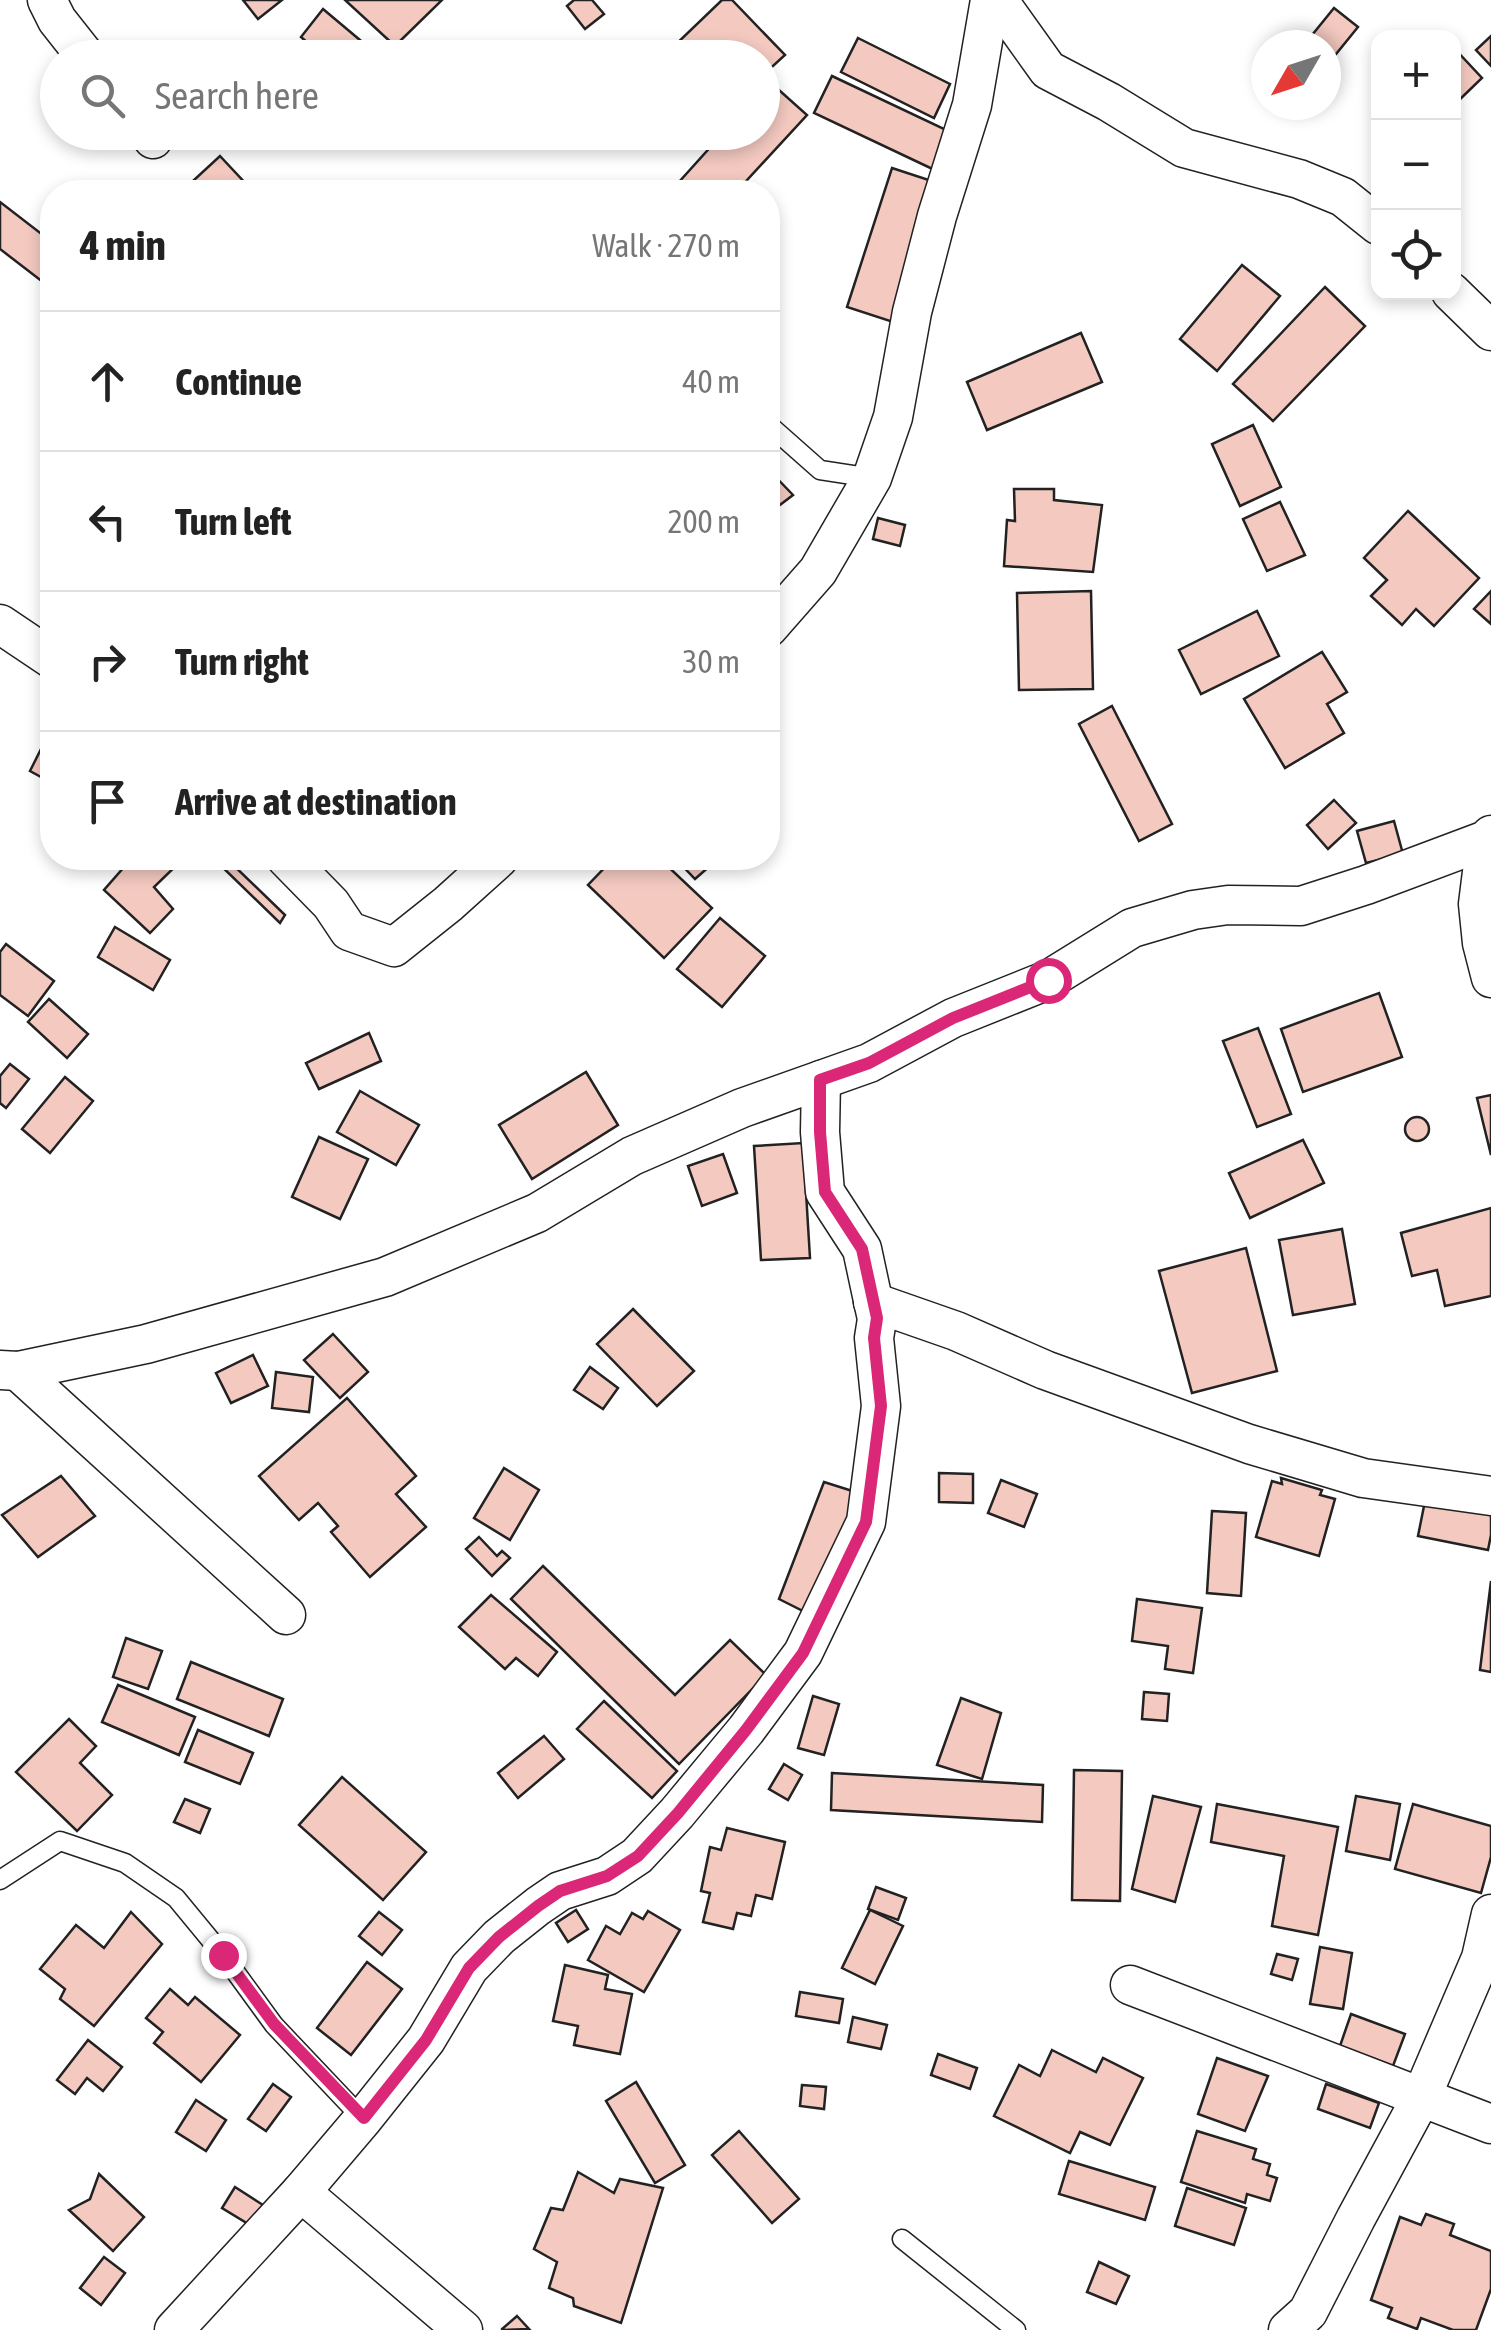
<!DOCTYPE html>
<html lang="en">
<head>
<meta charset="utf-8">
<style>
	:root { --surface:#fff; --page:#f2f2f2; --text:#222; --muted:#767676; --line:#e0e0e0 }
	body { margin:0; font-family:"Asap Condensed",sans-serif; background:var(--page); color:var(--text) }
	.controls { position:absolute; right:30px; top:30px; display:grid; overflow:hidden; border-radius:20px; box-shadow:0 5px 15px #0003 }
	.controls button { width:90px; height:90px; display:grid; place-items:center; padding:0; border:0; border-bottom:2px solid var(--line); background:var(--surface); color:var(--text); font:50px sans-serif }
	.compass { position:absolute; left:1251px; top:30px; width:90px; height:90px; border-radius:50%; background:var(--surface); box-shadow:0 5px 15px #0003; rotate:231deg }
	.stop { position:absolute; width:30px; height:30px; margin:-22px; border:8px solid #db2777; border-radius:50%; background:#fff }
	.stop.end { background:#db2777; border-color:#fff; box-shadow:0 2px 10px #0008 }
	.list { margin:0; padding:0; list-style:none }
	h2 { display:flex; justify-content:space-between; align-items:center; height:130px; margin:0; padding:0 40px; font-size:42px }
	h2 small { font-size:32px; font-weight:400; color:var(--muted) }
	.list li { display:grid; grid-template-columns:65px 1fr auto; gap:30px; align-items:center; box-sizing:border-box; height:140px; padding:0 40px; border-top:2px solid var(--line) }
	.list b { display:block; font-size:38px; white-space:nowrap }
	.list em { font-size:32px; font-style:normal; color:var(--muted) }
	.icon { flex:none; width:55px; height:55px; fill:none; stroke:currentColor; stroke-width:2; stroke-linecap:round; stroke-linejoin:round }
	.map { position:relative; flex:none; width:1491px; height:2330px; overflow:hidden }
	.search { position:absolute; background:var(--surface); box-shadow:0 5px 15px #0003; left:40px; top:40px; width:740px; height:110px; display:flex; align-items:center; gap:25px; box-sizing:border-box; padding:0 35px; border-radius:55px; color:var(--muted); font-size:38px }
	.panel { position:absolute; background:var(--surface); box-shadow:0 5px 15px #0003; left:40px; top:180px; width:740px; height:690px; border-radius:40px }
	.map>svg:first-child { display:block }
	.building { fill:#f3c9c0; stroke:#222; stroke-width:2.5 }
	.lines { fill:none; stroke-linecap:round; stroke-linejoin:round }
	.lane-casing { stroke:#222; stroke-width:21 }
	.street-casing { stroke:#222; stroke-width:41 }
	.lane { stroke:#fff; stroke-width:18 }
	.street { stroke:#fff; stroke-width:38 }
	.route { stroke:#db2777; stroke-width:12 }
</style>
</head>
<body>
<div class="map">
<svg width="1491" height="2330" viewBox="0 0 1491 2330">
	<rect width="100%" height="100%" fill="#fff"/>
	<!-- building -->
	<g class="building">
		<polygon points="243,0 282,0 258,19"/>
		<polygon points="345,0 442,0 395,46"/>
		<polygon points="574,0 592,0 604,14 585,29 567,6"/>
		<polygon points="722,0 732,0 785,55 762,76 762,58 682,58 673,47"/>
		<polygon points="1334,8 1358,27 1332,59 1326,55 1326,45 1314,45 1308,40"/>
		<polygon points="323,9 373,51 367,58 325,58 301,37"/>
		<polygon points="1491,36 1491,66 1476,50"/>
		<polygon points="858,38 950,84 934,118 841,72"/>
		<polygon points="1454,48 1482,78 1454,105"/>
		<polygon points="832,76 959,136 941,173 814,113"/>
		<polygon points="770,82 807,115 736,192 670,192 724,132 762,132 762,90"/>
		<polygon points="220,156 247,185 239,192 181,192"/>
		<polygon points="892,168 938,183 893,322 847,307"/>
		<polygon points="0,202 52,242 52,289 0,249"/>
		<polygon points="1242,265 1280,296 1217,371 1180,339"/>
		<polygon points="1325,287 1365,326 1273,421 1233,384"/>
		<polygon points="1081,333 1102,382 987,430 967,382"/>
		<polygon points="1253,425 1281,487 1240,506 1212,444"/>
		<polygon points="768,469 793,495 768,514"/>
		<polygon points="1014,489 1054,489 1054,500 1102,505 1093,572 1004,566 1007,520 1015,521"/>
		<polygon points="1280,502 1305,555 1267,571 1243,519"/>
		<polygon points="1408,511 1479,578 1434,626 1416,609 1402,625 1371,596 1387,580 1364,558"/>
		<polygon points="878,518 905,525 900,546 873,539"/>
		<polygon points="1091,591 1093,689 1019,690 1017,593"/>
		<polygon points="1491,591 1491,624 1474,609"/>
		<polygon points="1257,611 1279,656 1201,694 1179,650"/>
		<polygon points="1322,652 1347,692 1327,704 1344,733 1285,768 1244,699"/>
		<polygon points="1112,706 1172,824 1139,841 1079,724"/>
		<polygon points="42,747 52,753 52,783 30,771"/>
		<polygon points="1334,800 1356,823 1328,849 1307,825"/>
		<polygon points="1394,821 1403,854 1366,863 1357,831"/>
		<polygon points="132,858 184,858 154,887 173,909 150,933 104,890"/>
		<polygon points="213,858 226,858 285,915 280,923"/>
		<polygon points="614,858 659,858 712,908 664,958 588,885"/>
		<polygon points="675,858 719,858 695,879"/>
		<polygon points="720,918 765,956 722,1007 677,969"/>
		<polygon points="115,927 170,960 153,990 98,957"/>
		<polygon points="6,944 54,981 28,1016 0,995 0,952"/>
		<polygon points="1379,993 1402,1057 1303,1092 1281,1029"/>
		<polygon points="49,999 88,1034 67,1058 28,1022"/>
		<polygon points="1258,1028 1291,1114 1257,1127 1223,1041"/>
		<polygon points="369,1033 381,1061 319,1089 306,1063"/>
		<polygon points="10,1064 29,1079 6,1108 0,1103 0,1076"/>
		<polygon points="586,1072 618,1125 532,1179 499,1125"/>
		<polygon points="65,1077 93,1101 50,1153 22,1129"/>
		<polygon points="360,1091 419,1125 396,1165 337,1132"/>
		<polygon points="1491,1095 1491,1155 1477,1098"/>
		<circle cx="1417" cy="1129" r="12"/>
		<polygon points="319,1137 368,1159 340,1219 292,1197"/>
		<polygon points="1303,1140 1324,1183 1250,1218 1229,1173"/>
		<polygon points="803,1143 810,1258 761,1260 754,1146"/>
		<polygon points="723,1154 737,1193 702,1206 688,1166"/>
		<polygon points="1491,1208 1491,1296 1445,1306 1437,1270 1412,1276 1401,1233"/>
		<polygon points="1342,1229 1355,1304 1293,1315 1279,1240"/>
		<polygon points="1246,1248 1277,1371 1192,1393 1159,1271"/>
		<polygon points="633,1309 694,1371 657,1406 597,1344"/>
		<polygon points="333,1334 368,1372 340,1398 304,1360"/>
		<polygon points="253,1355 268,1386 231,1403 216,1373"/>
		<polygon points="590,1367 618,1388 603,1409 574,1390"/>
		<polygon points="276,1372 313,1377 309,1412 272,1408"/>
		<polygon points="347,1398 416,1476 396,1494 426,1527 370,1577 331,1532 338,1526 318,1503 299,1520 259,1476"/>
		<polygon points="504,1468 539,1490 510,1540 474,1518"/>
		<polygon points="939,1473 973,1474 973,1503 939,1502"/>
		<polygon points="61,1476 95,1516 38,1557 2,1515"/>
		<polygon points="1281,1478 1322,1490 1320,1495 1335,1499 1319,1556 1256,1537 1272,1481 1282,1484"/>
		<polygon points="1001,1480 1037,1494 1024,1527 988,1513"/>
		<polygon points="824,1482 862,1494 809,1614 779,1599"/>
		<polygon points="1425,1501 1491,1515 1491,1535 1488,1550 1418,1536"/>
		<polygon points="1212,1511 1246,1513 1241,1596 1207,1593"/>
		<polygon points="479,1537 497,1556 502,1551 510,1558 492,1576 466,1549"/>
		<polygon points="543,1566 675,1695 730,1640 766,1675 679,1764 511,1599"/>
		<polygon points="1491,1581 1491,1672 1480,1670"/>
		<polygon points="491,1595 557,1652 538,1676 516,1658 505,1669 459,1627"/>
		<polygon points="1137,1599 1202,1608 1193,1673 1165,1669 1168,1646 1132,1641"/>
		<polygon points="126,1638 162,1651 148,1689 113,1677"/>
		<polygon points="191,1662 283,1699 269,1736 177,1699"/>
		<polygon points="118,1685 195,1717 179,1755 102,1722"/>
		<polygon points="1144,1692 1169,1694 1167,1721 1142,1719"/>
		<polygon points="813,1696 839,1704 824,1755 798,1748"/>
		<polygon points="961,1698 1001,1713 982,1779 937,1765"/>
		<polygon points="604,1701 677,1771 652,1798 577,1729"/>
		<polygon points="69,1719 96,1746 80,1763 112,1795 77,1831 16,1772"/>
		<polygon points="198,1730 253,1753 240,1784 185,1762"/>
		<polygon points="544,1736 564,1759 518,1798 498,1773"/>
		<polygon points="784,1764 802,1775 788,1800 769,1789"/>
		<polygon points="1074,1770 1122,1771 1120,1901 1072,1900"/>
		<polygon points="832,1773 1043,1785 1042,1822 831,1810"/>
		<polygon points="342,1777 426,1852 383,1900 299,1825"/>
		<polygon points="1153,1796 1201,1807 1175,1902 1132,1889"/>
		<polygon points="1356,1796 1400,1804 1390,1860 1346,1851"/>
		<polygon points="185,1799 210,1809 200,1833 174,1822"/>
		<polygon points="1217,1804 1338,1827 1318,1935 1272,1926 1284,1856 1211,1842"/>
		<polygon points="1413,1804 1491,1826 1491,1857 1481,1893 1395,1869"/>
		<polygon points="727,1828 785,1842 772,1899 756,1895 751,1916 737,1913 733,1929 703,1922 710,1893 701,1891 710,1847 721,1850"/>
		<polygon points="876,1887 906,1898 898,1920 868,1909"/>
		<polygon points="576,1910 588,1929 568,1942 556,1923"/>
		<polygon points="870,1910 903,1926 875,1984 842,1968"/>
		<polygon points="648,1911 680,1930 644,1992 588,1960 606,1926 620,1934 632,1913 643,1919"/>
		<polygon points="131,1912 162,1944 94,2026 60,1999 65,1989 40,1969 76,1925 104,1948"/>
		<polygon points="379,1912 402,1930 382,1955 359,1936"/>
		<polygon points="1320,1947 1352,1953 1343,2009 1310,2004"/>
		<polygon points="1277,1954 1298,1959 1292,1980 1271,1974"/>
		<polygon points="367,1962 402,1989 351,2055 317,2028"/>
		<polygon points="565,1965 608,1975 605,1989 632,1994 620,2054 574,2045 578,2026 553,2021"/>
		<polygon points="170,1989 188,2005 195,1997 240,2035 201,2082 154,2043 163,2032 146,2018"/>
		<polygon points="800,1992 843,1999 839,2023 796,2016"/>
		<polygon points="1351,2014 1405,2034 1393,2066 1340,2046"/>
		<polygon points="853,2017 887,2025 881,2049 848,2042"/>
		<polygon points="88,2040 122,2067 103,2091 87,2078 75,2094 57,2080"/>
		<polygon points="1052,2050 1096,2072 1103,2058 1143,2078 1110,2145 1080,2132 1070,2153 994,2116 1019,2065 1040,2076"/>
		<polygon points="938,2054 977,2068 970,2089 931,2075"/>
		<polygon points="1217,2058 1268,2076 1245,2131 1198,2114"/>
		<polygon points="636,2082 685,2165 655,2183 606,2101"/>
		<polygon points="273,2084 291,2097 266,2131 248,2119"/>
		<polygon points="1326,2084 1379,2103 1370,2128 1318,2109"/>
		<polygon points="802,2085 826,2087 824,2109 800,2106"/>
		<polygon points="196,2100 226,2120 206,2151 176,2132"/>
		<polygon points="739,2131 799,2199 772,2223 712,2155"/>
		<polygon points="1197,2131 1256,2149 1253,2159 1270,2164 1267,2175 1277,2178 1270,2201 1247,2194 1245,2203 1181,2182"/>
		<polygon points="1069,2161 1155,2187 1145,2220 1059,2194"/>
		<polygon points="578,2172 614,2193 620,2179 663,2188 621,2323 574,2306 573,2298 549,2288 557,2262 534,2249 551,2208 563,2210"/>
		<polygon points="99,2174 144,2217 113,2251 69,2210 90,2199"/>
		<polygon points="235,2187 263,2205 250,2225 222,2208"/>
		<polygon points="1187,2188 1246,2208 1234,2245 1175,2226"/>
		<polygon points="1426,2214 1454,2224 1450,2235 1491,2251 1491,2289 1476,2330 1453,2330 1421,2318 1417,2329 1388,2318 1392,2308 1371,2300 1400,2217 1421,2225"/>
		<polygon points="104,2257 125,2273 101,2305 80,2288"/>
		<polygon points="1099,2262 1129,2276 1116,2304 1087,2292"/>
		<polygon points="517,2316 529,2329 502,2330 502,2329"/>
	</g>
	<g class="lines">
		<!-- lane casing -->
		<g class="lane-casing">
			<g id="lane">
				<polyline points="768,424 820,470 872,478"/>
				<polyline points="0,1880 60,1841 125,1863 176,1898 223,1955 274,2025 363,2119"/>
				<polyline points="902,2239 1016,2330"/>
			</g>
		</g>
		<!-- street casing -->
		<g class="street-casing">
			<g id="street">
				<polyline points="47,0 57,20 87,58"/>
				<polyline points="998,0 1048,70 1109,102 1184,148 1299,179 1343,197 1378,225"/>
				<polyline points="148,132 153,139"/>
				<polyline points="1451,292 1491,331"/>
				<polyline points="0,624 52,659"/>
				<polyline points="768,628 818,571 872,478 893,417 912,312 937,216 972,105 990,0"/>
				<polyline points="1486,840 1478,904 1482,943 1491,978"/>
				<polyline points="286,858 331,904 349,931 394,947 448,904 499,858"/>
				<polyline points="873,1302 956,1331 1045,1370 1249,1444 1363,1478 1491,1496"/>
				<polyline points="0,1370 18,1371 146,1344 385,1277 537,1213 632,1156 742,1108 869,1063 953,1018 1048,980 1132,928 1193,910 1228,905 1301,906 1366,885 1486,840 1491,835"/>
				<polyline points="18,1371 286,1615"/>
				<polyline points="1130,1985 1491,2124"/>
				<polyline points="301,2192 463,2330"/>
				<polyline points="174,2330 301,2192 363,2119 426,2040 469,1968 499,1937 538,1906 560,1891 607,1876 637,1856 677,1813 746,1730 803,1653 866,1522 881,1406 874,1338 877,1319 862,1249 825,1192 820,1132 821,1080"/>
				<polyline points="1288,2330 1308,2312 1356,2218 1421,2098 1481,1958 1491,1914"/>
			</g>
		</g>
		<!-- lane -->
		<use href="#lane" class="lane"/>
		<!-- street -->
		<use href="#street" class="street"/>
	</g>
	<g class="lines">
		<!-- route -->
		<polyline class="route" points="223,1955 274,2024 364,2118 426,2040 469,1968 499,1937 538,1906 560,1891 607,1876 638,1856 678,1813 746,1730 803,1653 866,1522 881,1406 874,1338 877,1318 862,1249 825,1192 820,1132 820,1080 869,1063 953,1018 1048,980"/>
	</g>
</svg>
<div class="controls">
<button>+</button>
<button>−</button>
<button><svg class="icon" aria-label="locate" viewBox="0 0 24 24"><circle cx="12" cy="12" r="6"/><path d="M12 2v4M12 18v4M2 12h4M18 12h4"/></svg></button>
</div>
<svg class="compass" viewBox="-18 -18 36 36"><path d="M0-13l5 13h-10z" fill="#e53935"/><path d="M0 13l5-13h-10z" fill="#767676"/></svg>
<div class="stop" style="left:1048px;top:980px"></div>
<div class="stop end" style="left:223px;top:1955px"></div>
<div class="search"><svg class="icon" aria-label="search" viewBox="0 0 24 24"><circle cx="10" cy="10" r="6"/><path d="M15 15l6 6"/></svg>Search here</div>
<section class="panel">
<h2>4 min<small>Walk · 270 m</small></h2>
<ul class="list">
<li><svg class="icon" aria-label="ahead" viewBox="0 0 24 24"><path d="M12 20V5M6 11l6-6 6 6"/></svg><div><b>Continue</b></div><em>40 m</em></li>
<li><svg class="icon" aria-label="left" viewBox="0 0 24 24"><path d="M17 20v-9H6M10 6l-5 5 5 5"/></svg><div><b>Turn left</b></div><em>200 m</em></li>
<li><svg class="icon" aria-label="right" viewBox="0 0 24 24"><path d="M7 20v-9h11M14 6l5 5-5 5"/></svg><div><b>Turn right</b></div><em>30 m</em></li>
<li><svg class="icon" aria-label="arrive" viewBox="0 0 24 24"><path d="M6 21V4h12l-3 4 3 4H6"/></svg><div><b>Arrive at destination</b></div></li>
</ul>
</section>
</div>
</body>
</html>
